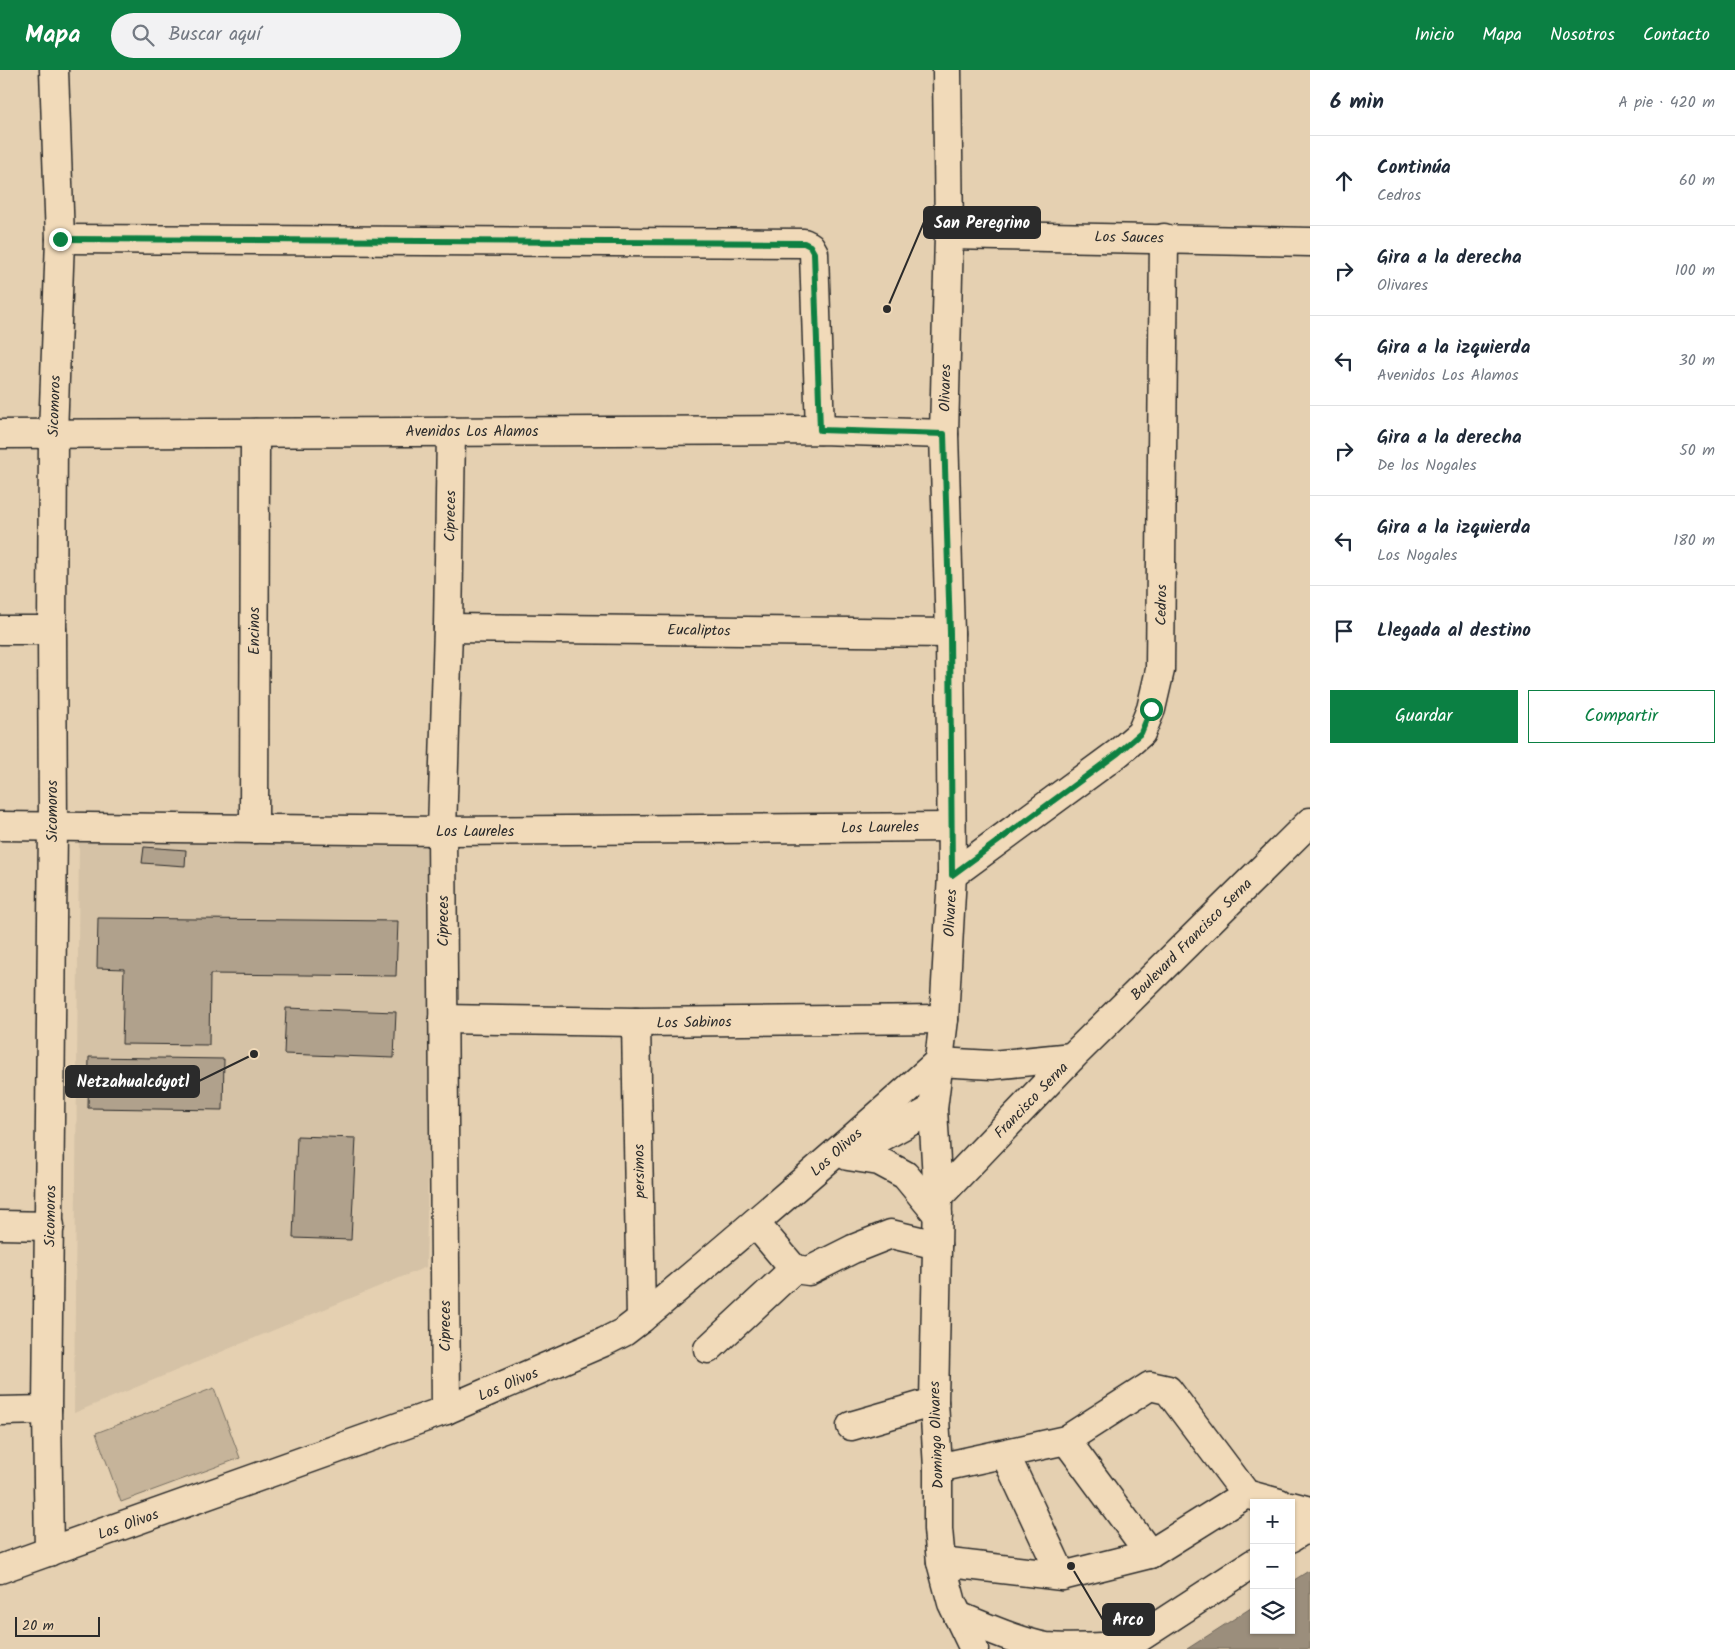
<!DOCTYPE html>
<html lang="es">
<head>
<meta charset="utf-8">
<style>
	:root { --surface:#fff; --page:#f2f2f3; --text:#1f2937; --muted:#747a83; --line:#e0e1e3; --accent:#0b8043 }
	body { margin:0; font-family:Kalam,sans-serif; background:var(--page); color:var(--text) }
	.controls { position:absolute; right:15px; bottom:15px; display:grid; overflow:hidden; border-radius:0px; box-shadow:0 1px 4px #0004 }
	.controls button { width:45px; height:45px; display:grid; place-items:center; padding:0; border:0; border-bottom:1px solid var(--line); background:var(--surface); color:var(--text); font:25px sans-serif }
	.scale { position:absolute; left:15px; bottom:12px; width:85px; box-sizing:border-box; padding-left:5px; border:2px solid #2b2b2b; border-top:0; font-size:14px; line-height:18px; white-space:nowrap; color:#2b2b2b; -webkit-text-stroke:4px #f1dab9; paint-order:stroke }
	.stop { position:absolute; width:15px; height:15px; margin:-11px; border:4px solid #0b8043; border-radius:50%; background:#fff }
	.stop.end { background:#0b8043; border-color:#fff; box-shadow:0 1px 5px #0008 }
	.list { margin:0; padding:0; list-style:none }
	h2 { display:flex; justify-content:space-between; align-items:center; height:65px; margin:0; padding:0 20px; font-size:21px }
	h2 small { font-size:16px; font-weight:400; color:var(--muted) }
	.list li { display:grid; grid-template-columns:32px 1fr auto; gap:15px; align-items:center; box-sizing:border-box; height:90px; padding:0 20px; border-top:1px solid var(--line) }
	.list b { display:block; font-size:19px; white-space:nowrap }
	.list p { margin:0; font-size:16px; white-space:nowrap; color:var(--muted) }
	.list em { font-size:16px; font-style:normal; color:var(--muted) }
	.actions { display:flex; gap:10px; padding:15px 20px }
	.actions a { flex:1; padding:11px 0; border:1px solid var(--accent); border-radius:0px; text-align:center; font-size:18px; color:var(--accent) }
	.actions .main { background:var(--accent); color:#fff }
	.icon { flex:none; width:28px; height:28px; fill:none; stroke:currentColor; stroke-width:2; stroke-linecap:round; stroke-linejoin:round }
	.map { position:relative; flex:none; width:1310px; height:1579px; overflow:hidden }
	header { display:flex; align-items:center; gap:30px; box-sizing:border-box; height:70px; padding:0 25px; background:var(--accent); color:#fff }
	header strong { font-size:24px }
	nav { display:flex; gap:28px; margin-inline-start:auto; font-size:18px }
	.search { width:350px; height:45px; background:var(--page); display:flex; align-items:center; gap:12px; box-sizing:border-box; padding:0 18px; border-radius:28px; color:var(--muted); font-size:19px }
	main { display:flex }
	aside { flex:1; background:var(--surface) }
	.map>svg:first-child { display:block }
	.built { fill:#d5c2a6 }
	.green { fill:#c6b49a; stroke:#787062 }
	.water { fill:#9b8e7b; stroke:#6e665b }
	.building { fill:#b0a18c; stroke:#2b2b2b }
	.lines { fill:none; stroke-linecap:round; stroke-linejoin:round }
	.minor-casing { stroke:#2b2b2b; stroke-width:31 }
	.major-casing { stroke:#2b2b2b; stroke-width:31 }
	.minor { stroke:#f1dab9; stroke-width:28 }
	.major { stroke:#f1dab9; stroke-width:28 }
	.route { stroke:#0b8043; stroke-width:6 }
	.labels { text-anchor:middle; stroke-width:5; stroke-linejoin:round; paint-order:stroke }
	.street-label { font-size:15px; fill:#2b2b2b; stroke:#f1dab9 }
	.leader { fill:none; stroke:#2b2b2b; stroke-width:2 }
	.callout-dot { fill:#2b2b2b; stroke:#f1dab9; stroke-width:2 }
	.callout { fill:#2b2b2b; stroke:#2b2b2b; stroke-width:2 }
	.callout-label { font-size:16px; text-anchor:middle; font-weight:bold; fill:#fff }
</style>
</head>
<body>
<header>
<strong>Mapa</strong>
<div class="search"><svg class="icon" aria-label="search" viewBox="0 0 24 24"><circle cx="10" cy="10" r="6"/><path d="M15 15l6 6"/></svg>Buscar aquí</div>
<nav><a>Inicio</a><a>Mapa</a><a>Nosotros</a><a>Contacto</a></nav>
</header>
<main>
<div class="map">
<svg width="1310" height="1579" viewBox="0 0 1310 1579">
	<rect width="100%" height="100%" fill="#e5d0b1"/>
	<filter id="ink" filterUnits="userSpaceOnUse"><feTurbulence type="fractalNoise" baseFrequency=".02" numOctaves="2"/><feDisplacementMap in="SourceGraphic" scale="10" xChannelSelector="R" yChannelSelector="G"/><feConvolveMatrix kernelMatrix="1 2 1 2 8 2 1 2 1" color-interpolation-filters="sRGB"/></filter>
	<g filter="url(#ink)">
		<!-- built -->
		<polygon class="built" points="79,769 435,770 426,1197 74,1343"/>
		<!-- green -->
		<polygon class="green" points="214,1318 240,1388 121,1432 96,1363"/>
		<!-- water -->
		<polygon class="water" points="1310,1500 1310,1579 1187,1579 1254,1536 1254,1560 1291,1560 1291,1512"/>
		<!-- building -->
		<g class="building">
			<polygon points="144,777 186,780 185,796 142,793"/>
			<polygon points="98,848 398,851 396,906 210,904 209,975 122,974 124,899 97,898"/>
			<polygon points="286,938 396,942 394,988 284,984"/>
			<polygon points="89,987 224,989 223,1040 88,1038"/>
			<polygon points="297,1066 356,1068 351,1170 293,1168"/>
		</g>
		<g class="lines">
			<!-- minor casing -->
			<g class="minor-casing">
				<g id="minor">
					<polyline points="949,165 1310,172"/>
					<polyline points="60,169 804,173 810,176 814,183 820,360"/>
					<polyline points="0,364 820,360 944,364"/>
					<polyline points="448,558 950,563"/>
					<polyline points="0,560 52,560"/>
					<polyline points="0,756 442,761 951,757"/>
					<polyline points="254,759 255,363"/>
					<polyline points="952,805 1118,683 1141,663 1151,639 1160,600 1164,168"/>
					<polyline points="443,949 636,952 944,949"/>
					<polyline points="636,952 641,1249"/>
					<polyline points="849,1085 933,1039"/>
					<polyline points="848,1086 879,1091 905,1105 938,1145"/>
					<polyline points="938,1127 1072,987 1310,752"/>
					<polyline points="755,1153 794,1199 809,1201 853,1179 891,1164 937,1175"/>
					<polyline points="0,1155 50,1156"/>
					<polyline points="708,1279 794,1199"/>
					<polyline points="446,1340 442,761 448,558 451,361"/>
					<polyline points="0,1341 47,1340"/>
					<polyline points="851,1356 934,1332"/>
					<polyline points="1066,1370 1150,1484"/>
					<polyline points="1005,1384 1062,1506"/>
					<polyline points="938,1398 1066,1370 1150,1316 1168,1320 1246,1424 1279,1433"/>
					<polyline points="1291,1436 1310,1441"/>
					<polyline points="49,1482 47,1340 53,756 52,560 53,364 60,169 54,0"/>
					<polyline points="941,1492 1062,1506 1150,1484 1246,1424"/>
					<path d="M0 1499 446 1340 604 1272 624 1262 641 1249C741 1165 841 1080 938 992L992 995 1072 987"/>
				</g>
			</g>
			<!-- major casing -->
			<g class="major-casing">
				<g id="major">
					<polyline points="947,0 949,165 944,364 950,563 952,805 944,949 933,1039 938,1127 934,1332 938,1398 938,1459 941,1492 952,1533 974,1579"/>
					<polyline points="1291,1468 1310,1456"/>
					<path d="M958 1546C986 1557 1016 1571 1046 1577 1071 1579 1102 1577 1127 1576"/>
					<polyline points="1122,1579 1254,1493"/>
				</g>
			</g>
			<!-- minor -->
			<use href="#minor" class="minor"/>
			<!-- major -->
			<use href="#major" class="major"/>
		</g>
	</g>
	<g class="lines" filter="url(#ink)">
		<!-- route -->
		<polyline class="route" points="60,169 804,173 810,176 814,183 820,360 944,364 950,563 952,805 1118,683 1141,663 1151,639"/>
	</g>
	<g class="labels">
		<!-- street labels -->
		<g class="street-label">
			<text transform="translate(1129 167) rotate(1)" y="5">Los Sauces</text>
			<text transform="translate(945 318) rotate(-89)" y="5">Olivares</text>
			<text transform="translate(54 336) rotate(-88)" y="5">Sicomoros</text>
			<text x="472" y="366">Avenidos Los Alamos</text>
			<text transform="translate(450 446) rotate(-89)" y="5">Cipreces</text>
			<text transform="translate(1161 535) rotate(-89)" y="5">Cedros</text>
			<text transform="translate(699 560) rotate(1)" y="5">Eucaliptos</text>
			<text transform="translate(254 561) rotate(-90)" y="5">Encinos</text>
			<text transform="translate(52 741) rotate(-90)" y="5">Sicomoros</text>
			<text transform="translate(880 757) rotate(-1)" y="5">Los Laureles</text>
			<text x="475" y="766">Los Laureles</text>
			<text transform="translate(950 843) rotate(-87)" y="5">Olivares</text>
			<text transform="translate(443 851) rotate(-90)" y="5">Cipreces</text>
			<text transform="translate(1191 869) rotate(-45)" y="5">Boulevard Francisco Serna</text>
			<text transform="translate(694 952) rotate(-1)" y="5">Los Sabinos</text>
			<text transform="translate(1031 1030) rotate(-46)" y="5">Francisco Serna</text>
			<text transform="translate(836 1082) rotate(-42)" y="5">Los Olivos</text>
			<text transform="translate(639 1101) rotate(-91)" y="5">persimos</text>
			<text transform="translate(50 1146) rotate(-89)" y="5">Sicomoros</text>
			<text transform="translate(445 1256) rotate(-90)" y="5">Cipreces</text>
			<text transform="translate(508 1314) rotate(-23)" y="5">Los Olivos</text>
			<text transform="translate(936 1365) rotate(-92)" y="5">Domingo Olivares</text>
			<text transform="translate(128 1454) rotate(-20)" y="5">Los Olivos</text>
		</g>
	</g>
	<!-- callouts -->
	<path class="leader" d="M887 239L924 152M254 984L199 1011M1071 1496L1103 1550"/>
	<g class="callout-dot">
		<circle cx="887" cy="239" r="5"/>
		<circle cx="254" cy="984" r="5"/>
		<circle cx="1071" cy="1496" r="5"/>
	</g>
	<g class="callout">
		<rect x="924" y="137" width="116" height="31" rx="5"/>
		<rect x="66" y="996" width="133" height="31" rx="5"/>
		<rect x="1103" y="1534" width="51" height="31" rx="5"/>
	</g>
	<g class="callout-label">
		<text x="982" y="158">San Peregrino</text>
		<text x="133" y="1017">Netzahualcóyotl</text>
		<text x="1128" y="1555">Arco</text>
	</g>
</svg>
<div class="controls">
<button>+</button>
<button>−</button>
<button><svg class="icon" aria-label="layers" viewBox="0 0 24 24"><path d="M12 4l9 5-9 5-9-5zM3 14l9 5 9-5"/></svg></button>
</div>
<div class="scale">20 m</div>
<div class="stop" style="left:1151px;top:639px"></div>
<div class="stop end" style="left:60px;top:169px"></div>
</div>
<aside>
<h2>6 min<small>A pie · 420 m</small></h2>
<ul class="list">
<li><svg class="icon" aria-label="ahead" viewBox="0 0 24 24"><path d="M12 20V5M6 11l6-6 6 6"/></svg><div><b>Continúa</b><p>Cedros</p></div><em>60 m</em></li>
<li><svg class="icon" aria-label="right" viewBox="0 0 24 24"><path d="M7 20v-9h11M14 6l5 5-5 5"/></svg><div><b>Gira a la derecha</b><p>Olivares</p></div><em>100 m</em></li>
<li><svg class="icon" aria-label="left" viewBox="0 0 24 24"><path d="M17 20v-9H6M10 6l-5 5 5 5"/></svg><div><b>Gira a la izquierda</b><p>Avenidos Los Alamos</p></div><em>30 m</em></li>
<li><svg class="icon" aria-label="right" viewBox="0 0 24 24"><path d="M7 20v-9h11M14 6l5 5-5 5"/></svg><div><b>Gira a la derecha</b><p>De los Nogales</p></div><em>50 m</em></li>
<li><svg class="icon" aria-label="left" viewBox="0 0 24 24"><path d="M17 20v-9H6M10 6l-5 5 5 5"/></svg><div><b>Gira a la izquierda</b><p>Los Nogales</p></div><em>180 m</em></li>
<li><svg class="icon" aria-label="arrive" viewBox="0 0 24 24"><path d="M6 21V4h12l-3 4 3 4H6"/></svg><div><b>Llegada al destino</b></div></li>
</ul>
<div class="actions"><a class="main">Guardar</a><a>Compartir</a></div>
</aside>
</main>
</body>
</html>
